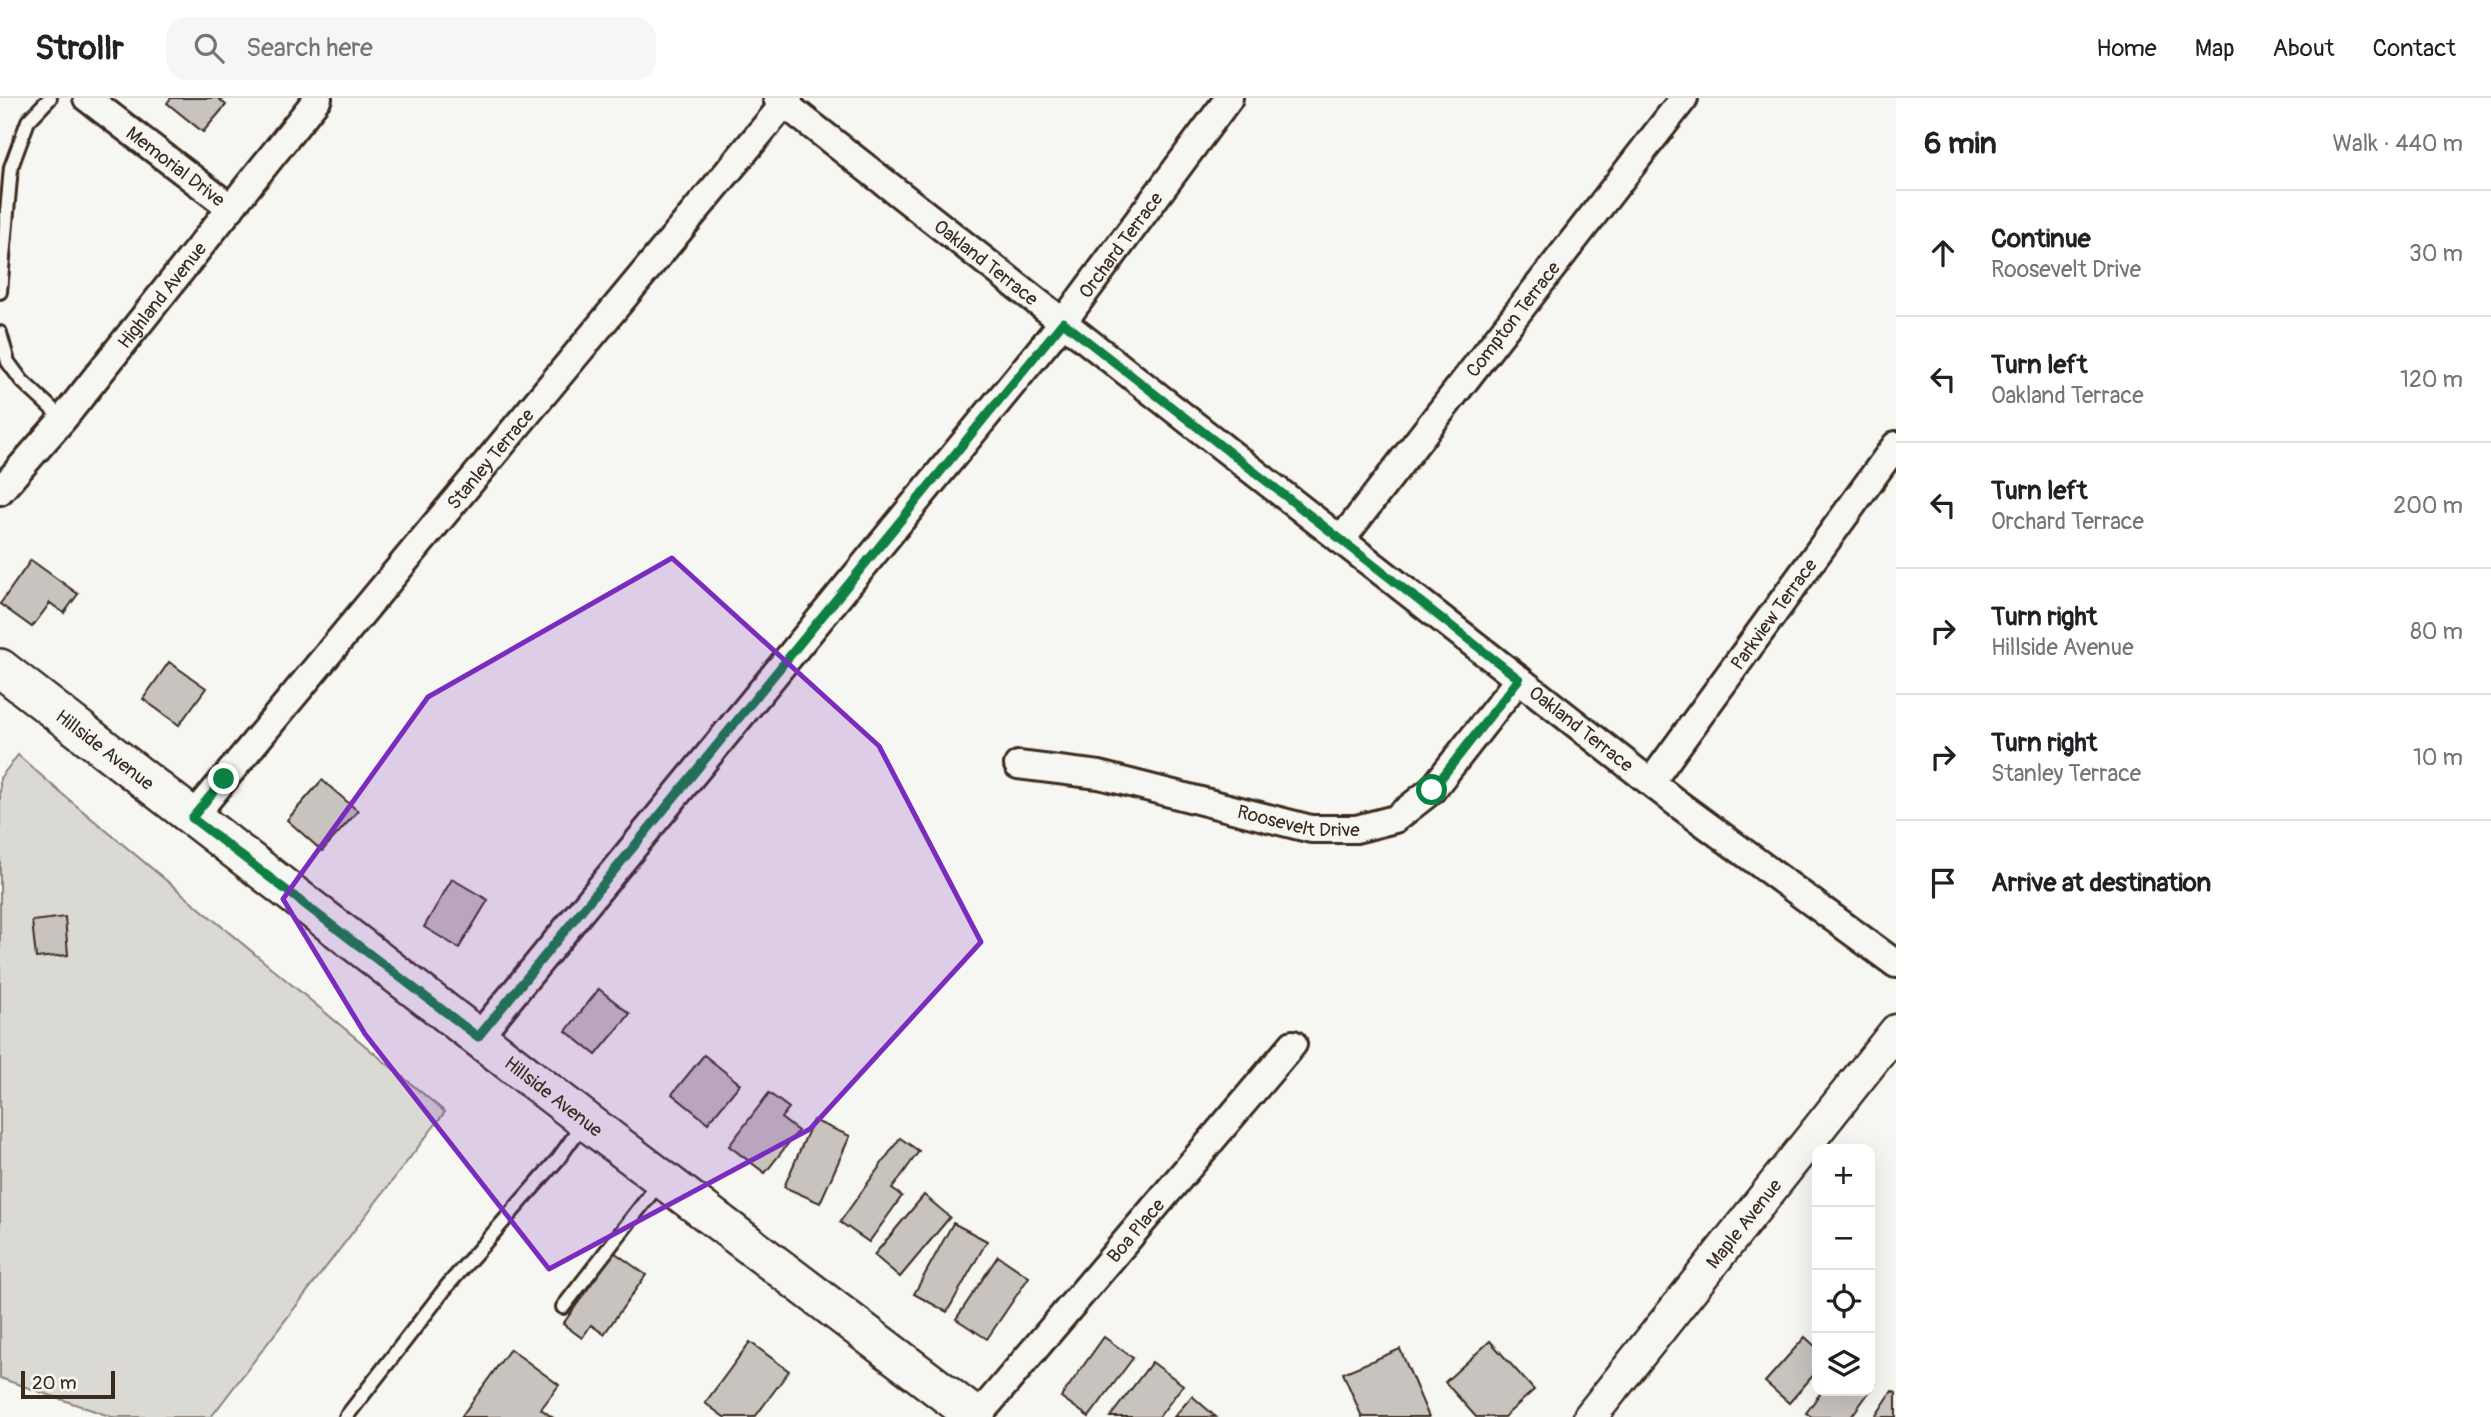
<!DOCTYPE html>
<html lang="en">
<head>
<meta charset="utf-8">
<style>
	:root { --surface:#fff; --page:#f6f6f6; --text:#202124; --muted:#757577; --line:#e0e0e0 }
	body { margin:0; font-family:Pangolin,sans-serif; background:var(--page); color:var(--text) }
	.controls { position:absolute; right:21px; bottom:21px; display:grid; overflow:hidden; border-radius:14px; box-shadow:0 7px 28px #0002 }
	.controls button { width:63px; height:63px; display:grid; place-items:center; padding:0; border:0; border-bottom:2px solid var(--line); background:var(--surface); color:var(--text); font:35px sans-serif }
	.scale { position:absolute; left:21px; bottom:18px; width:94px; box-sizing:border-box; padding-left:7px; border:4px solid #3b2a1e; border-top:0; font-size:19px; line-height:24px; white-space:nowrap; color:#3b2a1e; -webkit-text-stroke:5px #f6f6f2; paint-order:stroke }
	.stop { position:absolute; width:21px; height:21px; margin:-16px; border:5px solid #0b8043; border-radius:50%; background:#fff }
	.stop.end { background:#0b8043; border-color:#fff; box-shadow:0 2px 7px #0008 }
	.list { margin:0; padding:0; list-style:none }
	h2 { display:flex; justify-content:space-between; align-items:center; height:91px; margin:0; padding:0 28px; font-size:30px }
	h2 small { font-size:23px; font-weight:400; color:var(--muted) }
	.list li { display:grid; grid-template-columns:46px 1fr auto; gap:21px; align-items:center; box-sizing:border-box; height:126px; padding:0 28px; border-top:2px solid var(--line) }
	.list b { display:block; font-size:26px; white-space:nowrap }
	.list p { margin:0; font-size:23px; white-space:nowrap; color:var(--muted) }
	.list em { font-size:23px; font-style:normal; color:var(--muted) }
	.icon { flex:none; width:38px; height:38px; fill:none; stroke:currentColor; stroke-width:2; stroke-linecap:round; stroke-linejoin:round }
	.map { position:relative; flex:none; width:1896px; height:1319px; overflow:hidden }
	header { display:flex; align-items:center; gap:42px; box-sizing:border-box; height:98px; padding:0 35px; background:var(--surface); border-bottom:2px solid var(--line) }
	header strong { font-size:33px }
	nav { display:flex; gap:38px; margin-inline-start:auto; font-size:24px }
	.search { width:490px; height:63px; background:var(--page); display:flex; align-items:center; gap:18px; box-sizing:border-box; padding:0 24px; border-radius:21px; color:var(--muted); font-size:26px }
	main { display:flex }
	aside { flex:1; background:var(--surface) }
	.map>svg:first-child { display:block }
	.green { fill:#dad9d3; stroke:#8a8278; stroke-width:2 }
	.building { fill:#c8c3be; stroke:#3b2a1e; stroke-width:2 }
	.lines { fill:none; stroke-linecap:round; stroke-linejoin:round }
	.service-casing { stroke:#3b2a1e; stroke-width:18 }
	.minor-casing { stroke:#3b2a1e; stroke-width:32 }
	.tertiary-casing { stroke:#3b2a1e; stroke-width:37 }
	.secondary-casing { stroke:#3b2a1e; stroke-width:42 }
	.service { stroke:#f6f6f2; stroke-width:12 }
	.minor { stroke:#f6f6f2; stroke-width:26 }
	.tertiary { stroke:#f6f6f2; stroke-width:32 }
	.secondary { stroke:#f6f6f2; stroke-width:37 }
	.route { stroke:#0b8043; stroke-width:9 }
	.marked { fill:#7b2cbf; fill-opacity:0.2; stroke:#7b2cbf; stroke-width:5; stroke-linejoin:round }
	.labels { text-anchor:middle; stroke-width:5; stroke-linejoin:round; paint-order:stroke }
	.street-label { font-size:19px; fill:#3b2a1e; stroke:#f6f6f2 }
</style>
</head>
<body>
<header>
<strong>Strollr</strong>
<div class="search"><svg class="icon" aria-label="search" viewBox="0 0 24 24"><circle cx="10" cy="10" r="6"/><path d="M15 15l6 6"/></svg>Search here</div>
<nav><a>Home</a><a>Map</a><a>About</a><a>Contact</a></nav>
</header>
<main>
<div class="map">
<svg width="1896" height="1319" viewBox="0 0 1896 1319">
	<rect width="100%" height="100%" fill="#f6f6f2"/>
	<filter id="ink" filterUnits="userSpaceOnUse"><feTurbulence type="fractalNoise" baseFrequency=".0143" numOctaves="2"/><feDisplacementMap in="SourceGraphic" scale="14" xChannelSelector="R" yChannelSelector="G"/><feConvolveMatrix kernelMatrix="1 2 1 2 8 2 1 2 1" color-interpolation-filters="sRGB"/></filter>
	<g filter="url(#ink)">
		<!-- green -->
		<polygon class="green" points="18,657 61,695 445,1014 211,1319 112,1319 0,1280 0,680"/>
		<!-- building -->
		<g class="building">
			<polygon points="171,0 218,0 226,7 203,34 167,5"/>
			<polygon points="31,462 78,496 64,515 50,505 32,529 0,506"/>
			<polygon points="169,564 206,590 179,627 143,601"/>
			<polygon points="322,682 358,713 322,753 287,722"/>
			<polygon points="452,781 488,802 459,850 424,829"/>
			<polygon points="65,819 68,857 36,860 32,823"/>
			<polygon points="599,891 630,916 596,957 566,933"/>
			<polygon points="704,957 740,986 708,1025 672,996"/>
			<polygon points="769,995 789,1010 781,1020 798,1033 765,1075 729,1048"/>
			<polygon points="813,1022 850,1038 820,1105 784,1089"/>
			<polygon points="900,1040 919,1053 892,1091 902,1098 869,1144 840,1124"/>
			<polygon points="924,1097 950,1119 900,1179 874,1157"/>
			<polygon points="953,1125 987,1143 947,1214 914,1196"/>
			<polygon points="614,1154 646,1177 604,1236 591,1227 582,1240 563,1226"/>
			<polygon points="998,1158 1029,1179 987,1241 956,1221"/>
			<polygon points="1104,1239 1133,1260 1089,1319 1061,1299"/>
			<polygon points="1805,1239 1817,1250 1817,1273 1789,1305 1765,1284"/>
			<polygon points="1490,1243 1534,1292 1504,1319 1476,1319 1445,1284"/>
			<polygon points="750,1244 789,1273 755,1319 724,1319 705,1305"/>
			<polygon points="510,1251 559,1287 541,1311 552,1319 461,1319"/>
			<polygon points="1400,1251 1429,1319 1362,1319 1343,1275"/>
			<polygon points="1152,1264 1183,1287 1159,1319 1110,1319"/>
			<polygon points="1870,1282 1875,1286 1851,1319 1812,1319 1806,1315 1822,1293 1870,1293"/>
			<polygon points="1892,1293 1896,1295 1896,1319 1875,1319"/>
			<polygon points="1192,1298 1216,1319 1174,1319"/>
		</g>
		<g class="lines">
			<!-- service casing -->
			<g class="service-casing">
				<g id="service">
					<polyline points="0,194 11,69 28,23 50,0"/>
					<polyline points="0,235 8,264 22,283 63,321"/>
					<polyline points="563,1209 660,1084"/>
					<polyline points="346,1319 448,1187 558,1061 583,1026"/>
				</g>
			</g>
			<!-- minor casing -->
			<g class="minor-casing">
				<g id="minor">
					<path id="s1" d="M87 0 231 110"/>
					<path id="s2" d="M777 0 1678 706 1896 866"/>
					<path id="s3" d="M0 393 63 321 318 0"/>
					<path id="s4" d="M1341 442 1684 0"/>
					<path id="s5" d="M1018 667 1099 677 1311 731H1356L1395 721 1432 692 1519 581"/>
					<path id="s6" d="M1651 684 1896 347"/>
					<path id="s7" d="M192 720 789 0"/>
					<path id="s8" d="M478 939 1063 224 1229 0"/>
					<path id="s9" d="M977 1319 1293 946"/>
				</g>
			</g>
			<!-- tertiary casing -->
			<g class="tertiary-casing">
				<g id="tertiary">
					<path id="s10" d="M1590 1319 1896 933"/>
				</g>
			</g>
			<!-- secondary casing -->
			<g class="secondary-casing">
				<g id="secondary">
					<path id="s11" d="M0 570 586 1023 976 1319"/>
				</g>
			</g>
			<!-- service -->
			<use href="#service" class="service"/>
			<!-- minor -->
			<use href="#minor" class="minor"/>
			<!-- tertiary -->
			<use href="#tertiary" class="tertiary"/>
			<!-- secondary -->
			<use href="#secondary" class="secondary"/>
		</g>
	</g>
	<g class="lines" filter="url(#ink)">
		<!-- route -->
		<polyline class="route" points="224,681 192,720 478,939 1063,224 1519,581 1432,692"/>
	</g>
	<!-- marked area -->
	<path class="marked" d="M672 460 879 648 981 844 810 1031 549 1171 365 936 283 801 428 599Z"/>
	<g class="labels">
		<!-- street labels -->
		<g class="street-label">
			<text dy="7" stroke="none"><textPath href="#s1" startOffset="112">Memorial Drive</textPath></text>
			<text dy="7" stroke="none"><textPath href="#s8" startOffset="1020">Orchard Terrace</textPath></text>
			<text dy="7" stroke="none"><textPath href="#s2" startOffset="266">Oakland Terrace</textPath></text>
			<text dy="7" stroke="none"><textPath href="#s3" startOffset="254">Highland Avenue</textPath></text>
			<text dy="7" stroke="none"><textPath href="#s4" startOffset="280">Compton Terrace</textPath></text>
			<text dy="7" stroke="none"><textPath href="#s7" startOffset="467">Stanley Terrace</textPath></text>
			<text dy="7" stroke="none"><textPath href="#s6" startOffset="208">Parkview Terrace</textPath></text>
			<text dy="7" stroke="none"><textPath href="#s2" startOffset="1022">Oakland Terrace</textPath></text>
			<text dy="7" stroke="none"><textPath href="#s11" startOffset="133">Hillside Avenue</textPath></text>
			<text dy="7" stroke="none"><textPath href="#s5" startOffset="287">Roosevelt Drive</textPath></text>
			<text dy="7" stroke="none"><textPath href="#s11" startOffset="700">Hillside Avenue</textPath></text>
			<text dy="7" stroke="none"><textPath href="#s10" startOffset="247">Maple Avenue</textPath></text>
			<text dy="7" stroke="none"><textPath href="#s9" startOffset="245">Boa Place</textPath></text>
		</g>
	</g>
</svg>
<div class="controls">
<button>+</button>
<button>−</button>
<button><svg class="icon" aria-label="locate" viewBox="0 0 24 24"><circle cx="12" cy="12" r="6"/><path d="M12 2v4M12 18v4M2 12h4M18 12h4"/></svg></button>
<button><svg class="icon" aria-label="layers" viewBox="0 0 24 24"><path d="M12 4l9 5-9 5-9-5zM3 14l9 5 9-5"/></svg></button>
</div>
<div class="scale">20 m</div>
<div class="stop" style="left:1432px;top:692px"></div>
<div class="stop end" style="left:224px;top:681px"></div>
</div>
<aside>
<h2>6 min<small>Walk · 440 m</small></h2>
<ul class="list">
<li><svg class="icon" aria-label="ahead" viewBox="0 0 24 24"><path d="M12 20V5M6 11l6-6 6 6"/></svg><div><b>Continue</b><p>Roosevelt Drive</p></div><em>30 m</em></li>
<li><svg class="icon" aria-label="left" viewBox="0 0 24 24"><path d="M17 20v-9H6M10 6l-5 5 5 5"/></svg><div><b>Turn left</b><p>Oakland Terrace</p></div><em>120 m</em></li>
<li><svg class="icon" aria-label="left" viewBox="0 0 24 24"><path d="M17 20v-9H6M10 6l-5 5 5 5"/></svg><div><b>Turn left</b><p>Orchard Terrace</p></div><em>200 m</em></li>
<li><svg class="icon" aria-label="right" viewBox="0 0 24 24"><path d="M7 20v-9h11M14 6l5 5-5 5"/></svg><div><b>Turn right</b><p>Hillside Avenue</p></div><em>80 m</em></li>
<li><svg class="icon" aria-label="right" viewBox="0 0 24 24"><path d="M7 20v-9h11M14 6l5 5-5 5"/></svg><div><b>Turn right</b><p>Stanley Terrace</p></div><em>10 m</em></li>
<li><svg class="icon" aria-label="arrive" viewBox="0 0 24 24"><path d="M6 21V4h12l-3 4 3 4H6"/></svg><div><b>Arrive at destination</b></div></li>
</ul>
</aside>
</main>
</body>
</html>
